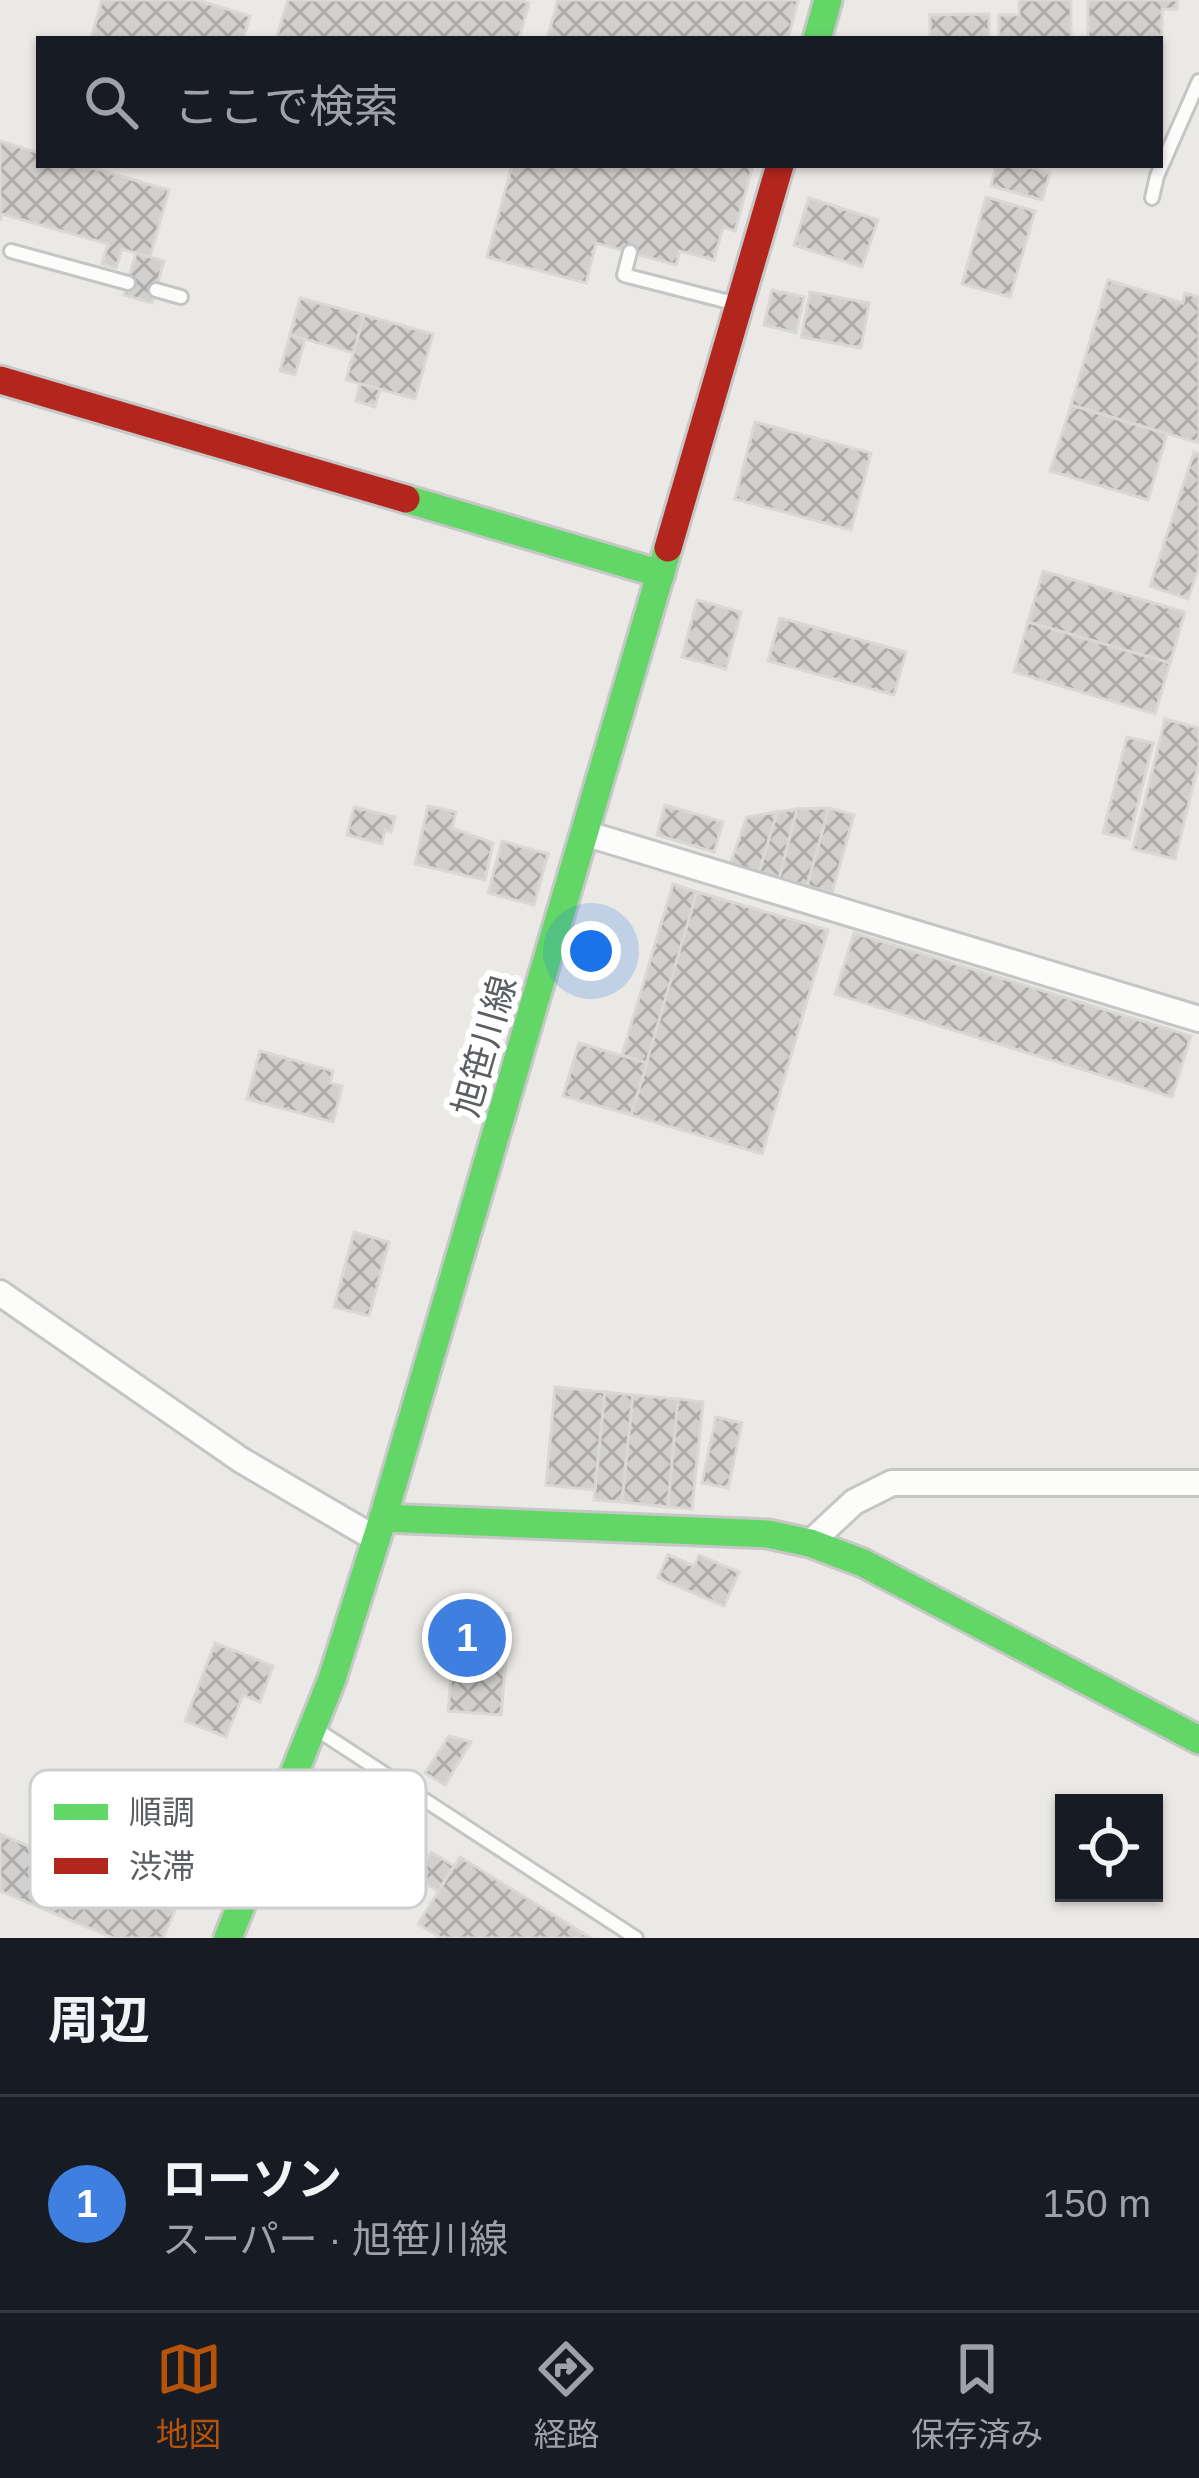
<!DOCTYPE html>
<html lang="ja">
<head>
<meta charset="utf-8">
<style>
	:root { --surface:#171b24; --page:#242831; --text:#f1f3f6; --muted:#9ea1a6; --line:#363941; --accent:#b45309 }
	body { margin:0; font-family:Arial,"Noto Sans JP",sans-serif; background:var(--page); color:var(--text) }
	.controls { position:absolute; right:36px; bottom:36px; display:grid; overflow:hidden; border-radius:0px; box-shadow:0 3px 9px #0004 }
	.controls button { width:108px; height:108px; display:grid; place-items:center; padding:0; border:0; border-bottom:3px solid var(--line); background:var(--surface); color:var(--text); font:60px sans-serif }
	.you { position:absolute; left:591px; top:951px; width:42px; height:42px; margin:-30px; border:9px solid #fff; border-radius:50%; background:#1a73e8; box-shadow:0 0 0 18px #1a73e833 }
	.badge { display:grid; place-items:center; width:78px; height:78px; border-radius:50%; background:var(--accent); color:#fff; font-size:39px; font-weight:700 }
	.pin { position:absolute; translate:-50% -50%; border:6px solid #fff; box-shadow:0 3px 12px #0006 }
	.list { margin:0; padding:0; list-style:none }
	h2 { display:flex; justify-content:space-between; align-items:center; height:156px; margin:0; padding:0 48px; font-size:51px }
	h2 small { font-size:39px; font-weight:400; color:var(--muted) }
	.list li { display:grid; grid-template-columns:78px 1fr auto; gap:36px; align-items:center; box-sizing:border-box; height:216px; padding:0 48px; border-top:3px solid var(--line) }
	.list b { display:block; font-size:45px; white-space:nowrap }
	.list p { margin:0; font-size:39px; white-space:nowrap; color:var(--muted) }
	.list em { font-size:39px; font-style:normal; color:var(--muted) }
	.icon { flex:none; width:66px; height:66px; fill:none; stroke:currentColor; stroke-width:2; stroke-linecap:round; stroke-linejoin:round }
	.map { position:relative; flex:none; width:1199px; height:1938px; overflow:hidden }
	.search { position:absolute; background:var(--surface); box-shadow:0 3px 9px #0004; left:36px; right:36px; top:36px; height:132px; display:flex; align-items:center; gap:30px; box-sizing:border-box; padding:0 42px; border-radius:0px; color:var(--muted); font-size:45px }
	.sheet { height:372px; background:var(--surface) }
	nav { display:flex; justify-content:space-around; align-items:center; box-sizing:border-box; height:168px; border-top:3px solid var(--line); background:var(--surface); font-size:33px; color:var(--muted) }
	nav a { display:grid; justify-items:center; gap:6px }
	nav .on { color:var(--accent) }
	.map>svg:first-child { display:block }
	.building { fill:url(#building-cross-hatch); stroke:#d9d8d4; stroke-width:3 }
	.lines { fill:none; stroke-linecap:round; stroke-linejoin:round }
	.lane-casing { stroke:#c5c5c5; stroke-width:18 }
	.street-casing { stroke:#c5c5c5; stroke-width:30 }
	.fast-casing { stroke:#c7c7c7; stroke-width:33 }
	.jam-casing { stroke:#c7c7c7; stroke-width:33 }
	.lane { stroke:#fcfcfb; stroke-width:12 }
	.street { stroke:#fcfcfb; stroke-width:24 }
	.fast { stroke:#63d668; stroke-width:27 }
	.jam { stroke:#b3261e; stroke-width:27 }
	.labels { text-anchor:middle; stroke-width:12; stroke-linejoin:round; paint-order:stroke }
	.street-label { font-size:36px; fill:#5b5f62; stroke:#fff }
	.key { fill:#fff; stroke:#cecfd0; stroke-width:3 }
	.key-label { font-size:33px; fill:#5b5f62 }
</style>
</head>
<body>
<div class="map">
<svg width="1199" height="1938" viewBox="0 0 1199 1938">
	<defs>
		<pattern id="building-cross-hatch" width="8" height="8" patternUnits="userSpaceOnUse" patternTransform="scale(3)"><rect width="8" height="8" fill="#d1d0ce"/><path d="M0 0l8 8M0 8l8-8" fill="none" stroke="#adacab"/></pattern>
	</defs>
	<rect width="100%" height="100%" fill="#eae9e5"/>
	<!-- building -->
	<g class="building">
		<polygon points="102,0 197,0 250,16 243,39 91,39"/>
		<polygon points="288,0 518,0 529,3 519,39 276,39"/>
		<polygon points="558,0 798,0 788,39 547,39"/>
		<polygon points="1019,0 1071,0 1071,39 999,39 999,15 1019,15"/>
		<polygon points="1088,0 1177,0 1177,9 1162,9 1162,79 1160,39 1088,39"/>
		<polygon points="989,14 989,39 930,39 930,15"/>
		<polygon points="0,141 39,153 39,165 82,165 169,190 150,257 122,249 116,268 102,264 108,244 2,214 0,221"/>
		<polygon points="512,165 753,165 735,231 723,227 714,260 680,251 676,265 596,243 586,283 487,257"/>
		<polygon points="996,165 1022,165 1050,173 1042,200 991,186"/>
		<polygon points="986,197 1035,211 1010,297 962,284"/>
		<polygon points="809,198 878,220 862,267 794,245"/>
		<polygon points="136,253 164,261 152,303 124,295"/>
		<polygon points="1108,280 1183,303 1185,293 1199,297 1199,443 1071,405"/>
		<polygon points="772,290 804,297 796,333 764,325"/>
		<polygon points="810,292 869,303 861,348 801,337"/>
		<polygon points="300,298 364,315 354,353 290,335"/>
		<polygon points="364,315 433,334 415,399 346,380"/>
		<polygon points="290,335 305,339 295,375 280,371"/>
		<polygon points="360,384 380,389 375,407 356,401"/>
		<polygon points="1071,405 1167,434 1148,500 1050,471"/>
		<polygon points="755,422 871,453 851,530 735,499"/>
		<polygon points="1194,452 1199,454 1199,567 1188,599 1150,586"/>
		<polygon points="1043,571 1185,612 1170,663 1028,622"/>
		<polygon points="697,600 741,612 726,669 682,657"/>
		<polygon points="780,618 906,652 894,695 768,661"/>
		<polygon points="1028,622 1170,663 1155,714 1014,672"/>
		<polygon points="1165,719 1199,728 1199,762 1175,859 1133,849"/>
		<polygon points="1127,737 1153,743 1129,839 1103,833"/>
		<polygon points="665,805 723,822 714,852 657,835"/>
		<polygon points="428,806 456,812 452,828 493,843 485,880 415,864"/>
		<polygon points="354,807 395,817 391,832 385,830 382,844 347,835"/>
		<polygon points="829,808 807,886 779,878 797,809"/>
		<polygon points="829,808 854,815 832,893 807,886"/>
		<polygon points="797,809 779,878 759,872 777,812"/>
		<polygon points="777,812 759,872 730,864 747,817"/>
		<polygon points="502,841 548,854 534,905 488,893"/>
		<polygon points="673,884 697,892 647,1063 622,1055"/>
		<polygon points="697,892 828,930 762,1154 631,1115"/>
		<polygon points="854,933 1191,1036 1172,1097 835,994"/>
		<polygon points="579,1043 647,1063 631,1115 563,1096"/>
		<polygon points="260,1051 333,1071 330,1083 342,1086 333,1122 247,1099"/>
		<polygon points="354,1232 389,1242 369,1316 334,1307"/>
		<polygon points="555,1387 605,1392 595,1490 546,1485"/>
		<polygon points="605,1392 633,1395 622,1502 594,1500"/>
		<polygon points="633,1395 678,1399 668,1507 622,1502"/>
		<polygon points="678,1399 703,1402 692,1509 668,1507"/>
		<polygon points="716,1417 742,1423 728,1488 702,1483"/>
		<polygon points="668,1555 694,1566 699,1555 739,1572 724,1606 658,1578"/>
		<polygon points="457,1609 510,1614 501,1715 448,1711"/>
		<polygon points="215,1643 273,1666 260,1702 243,1695 226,1737 185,1721"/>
		<polygon points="449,1736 471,1742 445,1785 425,1773"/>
		<polygon points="0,1834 176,1908 163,1938 113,1938 0,1891"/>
		<polygon points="431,1852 454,1866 438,1891 415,1877"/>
		<polygon points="460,1857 591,1938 441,1938 418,1924"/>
	</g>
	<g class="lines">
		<!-- lane casing -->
		<g class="lane-casing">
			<g id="lane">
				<polyline points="1152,198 1157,176 1199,81"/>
				<polyline points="11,251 128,283"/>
				<polyline points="630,252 624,275 733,303"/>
				<polyline points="156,290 181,297"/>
				<polyline points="316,1729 636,1938"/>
			</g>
		</g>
		<!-- street casing -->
		<g class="street-casing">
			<g id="street">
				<polyline points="584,833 1199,1019"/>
				<polyline points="0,1293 241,1460 376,1539"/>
				<polyline points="810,1543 854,1502 892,1483 1199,1483"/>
			</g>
		</g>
		<!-- fast casing -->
		<g class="fast-casing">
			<g id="fast">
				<polyline points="817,39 828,0"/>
				<polyline points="406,499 661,574"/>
				<polyline points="383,1518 768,1534 810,1543 863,1563 1199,1740"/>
				<polyline points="228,1938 332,1679 383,1518 668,548"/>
			</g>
		</g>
		<!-- jam casing -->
		<g class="jam-casing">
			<g id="jam">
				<polyline points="0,380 406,499"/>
				<polyline points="668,548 780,165"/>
			</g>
		</g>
		<!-- lane -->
		<use href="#lane" class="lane"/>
		<!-- street -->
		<use href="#street" class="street"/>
		<!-- fast -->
		<use href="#fast" class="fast"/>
		<!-- jam -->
		<use href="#jam" class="jam"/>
	</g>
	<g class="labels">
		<!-- street labels -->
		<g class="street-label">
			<text transform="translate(484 1046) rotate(-74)" y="13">旭笹川線</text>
		</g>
	</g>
	<!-- legend -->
	<rect x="30" y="1770" width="396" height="138" rx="18" class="key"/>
	<rect x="54" y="1804" width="54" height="16" fill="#63d668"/>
	<rect x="54" y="1858" width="54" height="16" fill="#b3261e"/>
	<g class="key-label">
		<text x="129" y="1824">順調</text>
		<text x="129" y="1878">渋滞</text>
	</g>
</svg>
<div class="controls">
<button><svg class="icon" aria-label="locate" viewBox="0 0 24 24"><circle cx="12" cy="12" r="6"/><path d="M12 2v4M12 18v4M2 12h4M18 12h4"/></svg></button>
</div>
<div class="you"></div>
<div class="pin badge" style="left:467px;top:1638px;background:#3f7fe0">1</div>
<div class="search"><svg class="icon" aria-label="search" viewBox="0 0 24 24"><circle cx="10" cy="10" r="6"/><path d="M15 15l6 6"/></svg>ここで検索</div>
</div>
<section class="sheet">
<h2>周辺<small></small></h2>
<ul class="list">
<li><span class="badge" style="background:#3f7fe0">1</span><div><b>ローソン</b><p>スーパー · 旭笹川線</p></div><em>150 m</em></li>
</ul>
</section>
<nav>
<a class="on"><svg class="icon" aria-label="map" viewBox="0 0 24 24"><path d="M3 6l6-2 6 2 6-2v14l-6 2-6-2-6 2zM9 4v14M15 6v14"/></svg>地図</a>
<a><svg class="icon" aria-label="directions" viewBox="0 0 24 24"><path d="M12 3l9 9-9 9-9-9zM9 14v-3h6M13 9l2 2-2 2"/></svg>経路</a>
<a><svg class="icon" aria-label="saved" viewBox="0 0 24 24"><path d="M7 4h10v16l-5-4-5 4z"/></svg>保存済み</a>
</nav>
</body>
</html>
